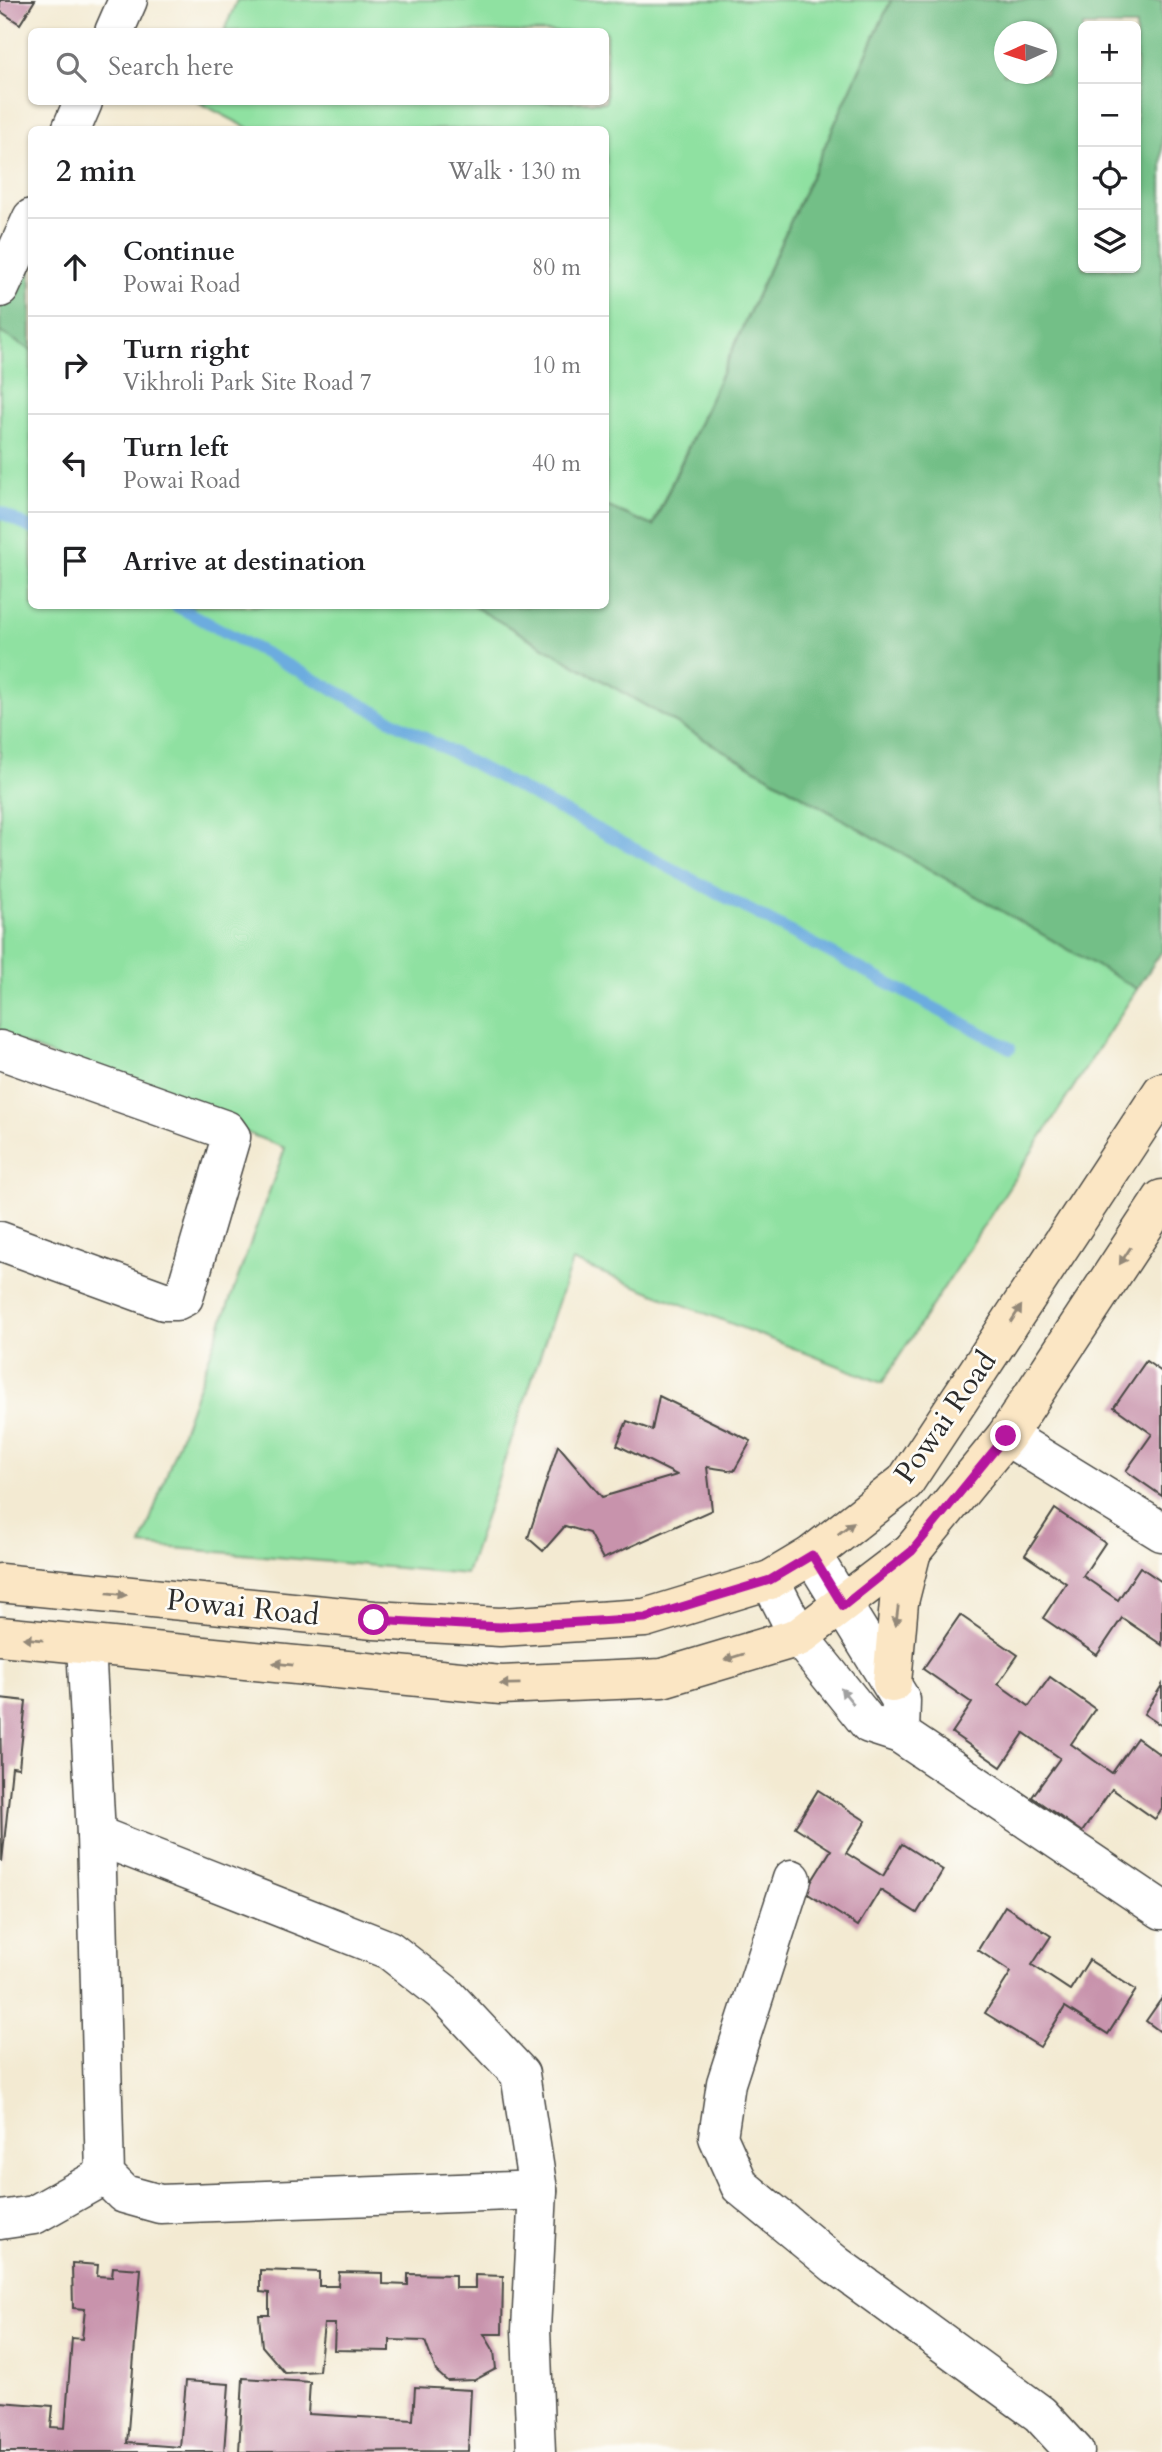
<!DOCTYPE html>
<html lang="en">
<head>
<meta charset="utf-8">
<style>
	:root { --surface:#fff; --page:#f2f2f2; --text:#202124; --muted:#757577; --line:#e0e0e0 }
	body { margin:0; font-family:Cardo,serif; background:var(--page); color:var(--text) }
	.controls { position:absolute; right:21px; top:21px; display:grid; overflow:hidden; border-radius:10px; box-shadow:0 2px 5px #0004 }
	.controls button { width:63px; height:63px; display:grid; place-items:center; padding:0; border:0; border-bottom:2px solid var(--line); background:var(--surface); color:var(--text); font:35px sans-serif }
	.compass { position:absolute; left:994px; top:21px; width:63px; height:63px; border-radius:50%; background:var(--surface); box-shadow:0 2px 5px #0004; rotate:267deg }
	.stop { position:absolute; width:21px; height:21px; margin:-16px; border:5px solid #b5179e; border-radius:50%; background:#fff }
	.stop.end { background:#b5179e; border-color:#fff; box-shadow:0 2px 7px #0008 }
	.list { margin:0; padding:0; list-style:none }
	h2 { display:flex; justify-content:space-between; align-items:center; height:91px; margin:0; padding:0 28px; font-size:30px }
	h2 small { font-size:23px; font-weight:400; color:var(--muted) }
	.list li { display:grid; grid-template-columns:46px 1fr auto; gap:21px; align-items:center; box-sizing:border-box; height:98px; padding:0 28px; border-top:2px solid var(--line) }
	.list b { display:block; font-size:26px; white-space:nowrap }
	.list p { margin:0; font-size:23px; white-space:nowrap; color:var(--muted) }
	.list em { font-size:23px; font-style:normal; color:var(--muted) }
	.icon { flex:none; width:38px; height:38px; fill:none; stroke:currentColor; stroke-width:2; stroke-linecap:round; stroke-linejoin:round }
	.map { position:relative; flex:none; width:1162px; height:2452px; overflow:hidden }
	.search { position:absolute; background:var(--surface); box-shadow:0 2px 5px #0004; left:28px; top:28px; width:581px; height:77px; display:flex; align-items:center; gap:18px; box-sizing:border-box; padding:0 24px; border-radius:10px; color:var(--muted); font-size:26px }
	.panel { position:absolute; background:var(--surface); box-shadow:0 2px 5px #0004; left:28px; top:126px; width:581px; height:483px; border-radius:10px }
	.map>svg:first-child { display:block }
	.green { fill:#8fe1a1; stroke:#5d8666; stroke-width:2 }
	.forest { fill:#73bf87; stroke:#4f7559; stroke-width:2; fill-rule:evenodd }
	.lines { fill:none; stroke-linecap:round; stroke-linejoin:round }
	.stream { stroke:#6cacdf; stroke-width:12 }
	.building { fill:#c893ac }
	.minor-casing { stroke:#494844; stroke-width:41 }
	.tertiary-casing { stroke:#494844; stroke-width:41 }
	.secondary-casing { stroke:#494844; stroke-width:41 }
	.minor { stroke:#fff; stroke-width:38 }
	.tertiary { stroke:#fff; stroke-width:38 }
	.secondary { stroke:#fbe6c4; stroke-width:38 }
	.oneway { fill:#938878 }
	.oneway2 { fill:#a0a0a0 }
	.route { stroke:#b5179e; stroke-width:9 }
	.labels { text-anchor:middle; stroke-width:5; stroke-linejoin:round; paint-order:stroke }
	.street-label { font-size:30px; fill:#2b2b2b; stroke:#fdfcf7 }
</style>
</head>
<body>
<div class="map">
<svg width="1162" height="2452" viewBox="0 0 1162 2452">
	<rect width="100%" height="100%" fill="#fdfcf7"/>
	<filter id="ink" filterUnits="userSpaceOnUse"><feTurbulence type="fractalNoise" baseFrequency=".0143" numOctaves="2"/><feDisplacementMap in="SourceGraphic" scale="14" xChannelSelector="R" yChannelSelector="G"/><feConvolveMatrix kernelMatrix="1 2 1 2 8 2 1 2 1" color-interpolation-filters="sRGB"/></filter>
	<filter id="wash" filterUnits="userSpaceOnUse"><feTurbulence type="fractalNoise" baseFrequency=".00686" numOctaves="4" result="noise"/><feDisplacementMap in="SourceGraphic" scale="28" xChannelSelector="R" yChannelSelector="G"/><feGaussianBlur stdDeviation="1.57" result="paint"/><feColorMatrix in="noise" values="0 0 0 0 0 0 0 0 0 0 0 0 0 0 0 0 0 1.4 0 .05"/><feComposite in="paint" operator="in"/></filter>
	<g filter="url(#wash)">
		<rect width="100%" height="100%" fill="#f3ead2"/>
		<!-- green -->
		<g class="green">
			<polygon points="237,0 891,0 652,526 606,506 606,130 250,129 198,102 606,102 606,32 224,31"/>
			<polygon points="0,332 31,350 32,606 473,606 1137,989 882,1383 572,1261 466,1574 141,1545 285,1148 4,1036 0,1045"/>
		</g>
		<!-- forest -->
		<g class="forest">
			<path d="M891 0H1162V951L1137 989 473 606H606V506L653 526ZM1083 26H1136V268H1083ZM1004 32H1046V74H1004Z"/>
			<polygon points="31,260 31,350 0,332 0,290"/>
		</g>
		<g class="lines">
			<!-- stream -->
			<g class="stream">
				<polyline points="0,512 32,529"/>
				<polyline points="176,606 1010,1048"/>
			</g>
		</g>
		<g id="blocks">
			<!-- building -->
			<g class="building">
				<polygon points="0,0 35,0 20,24 0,11"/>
				<polygon points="1146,1361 1162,1372 1162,1496 1126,1471 1152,1434 1114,1407"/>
				<polygon points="659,1396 751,1441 734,1471 707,1467 712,1510 603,1559 589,1533 565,1526 543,1551 528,1538 558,1445 602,1497 677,1475 617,1445 627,1421 652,1430"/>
				<polygon points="1055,1509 1105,1543 1083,1576 1118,1600 1140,1567 1162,1582 1162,1645 1122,1618 1097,1655 1043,1618 1066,1583 1025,1555"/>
				<polygon points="960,1615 1018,1655 998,1684 1029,1706 1050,1677 1095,1709 1071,1744 1112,1773 1137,1738 1162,1756 1162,1808 1155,1819 1112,1789 1082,1832 1032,1797 1060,1758 1024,1733 1001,1767 952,1733 972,1703 923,1669"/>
				<polygon points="1162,1685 1162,1726 1144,1714"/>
				<polygon points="0,1698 26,1701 19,1768 12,1767 2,1862"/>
				<polygon points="818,1790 866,1821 846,1853 883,1876 902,1844 943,1870 917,1913 880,1890 858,1926 805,1892 831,1850 795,1827"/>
				<polygon points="1005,1906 1051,1936 1032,1965 1070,1990 1089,1960 1136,1990 1108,2034 1065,2007 1040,2047 985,2013 1011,1972 978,1950"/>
				<polygon points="1162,1998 1162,2033 1146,2021"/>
				<polygon points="72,2263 98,2265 97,2276 112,2277 113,2267 141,2269 127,2443 180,2447 186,2381 229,2384 224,2452 0,2452 0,2402 53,2406 51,2427 65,2428 72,2338 82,2339 85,2309 73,2308"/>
				<polygon points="260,2270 319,2272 319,2286 338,2286 339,2272 383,2273 383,2284 408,2285 408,2274 455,2275 455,2288 475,2288 475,2275 503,2276 502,2334 484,2334 494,2351 496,2369 475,2380 447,2381 436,2371 425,2341 390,2340 390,2351 334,2350 335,2324 324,2324 319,2371 285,2373 262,2346 259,2315 269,2315 269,2293 260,2292"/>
				<polygon points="243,2378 310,2382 308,2414 413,2420 415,2387 471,2390 468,2451 239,2452"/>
			</g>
		</g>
	</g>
	<g filter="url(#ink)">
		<use href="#blocks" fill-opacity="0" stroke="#494844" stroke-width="2"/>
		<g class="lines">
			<!-- minor casing -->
			<g class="minor-casing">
				<g id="minor">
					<polyline points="114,32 128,0"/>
					<polyline points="71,130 83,102"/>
					<polyline points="0,288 32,218"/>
					<polyline points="0,1050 226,1130 231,1137 184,1297 176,1301 164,1301 0,1241"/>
					<polyline points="86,1645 96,1835 105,2175 124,2194 160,2204 538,2190"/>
					<polyline points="96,1835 389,1950 445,1994 520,2074 538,2190 531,2330 536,2452"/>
					<polyline points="792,1879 726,2083 718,2137 740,2186 836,2265 1040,2414 1075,2452"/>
					<polyline points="0,2220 34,2215 105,2175"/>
				</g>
			</g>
			<!-- tertiary casing -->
			<g class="tertiary-casing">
				<g id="tertiary">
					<polyline points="1006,1436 1162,1532"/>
					<polyline points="812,1555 901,1700 900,1734"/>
					<polyline points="770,1580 799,1637 869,1724 900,1734 1162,1910"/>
				</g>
			</g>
			<!-- secondary casing -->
			<g class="secondary-casing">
				<g id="secondary">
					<polyline points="0,1583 374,1620 500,1627 645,1618 770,1580 812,1555 905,1482 1162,1092"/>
					<polyline points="0,1636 501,1685 662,1678 799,1637 912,1551 1006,1436 1162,1199"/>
					<polyline points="892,1683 899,1602 912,1551"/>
				</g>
			</g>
			<!-- minor -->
			<use href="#minor" class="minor"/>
			<!-- tertiary -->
			<use href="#tertiary" class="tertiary"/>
			<!-- secondary -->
			<use href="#secondary" class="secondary"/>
		</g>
		<!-- one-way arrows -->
		<defs><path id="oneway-solid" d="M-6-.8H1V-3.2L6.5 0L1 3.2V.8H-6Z" transform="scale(1.75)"/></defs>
		<g class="oneway">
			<use href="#oneway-solid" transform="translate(1125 1256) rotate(123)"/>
			<use href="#oneway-solid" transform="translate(1016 1314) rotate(-57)"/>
			<use href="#oneway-solid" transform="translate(846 1528) rotate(-38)"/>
			<use href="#oneway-solid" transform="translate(117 1594) rotate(6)"/>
			<use href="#oneway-solid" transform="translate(897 1616) rotate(97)"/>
			<use href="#oneway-solid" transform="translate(33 1639) rotate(-174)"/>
			<use href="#oneway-solid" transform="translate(734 1657) rotate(163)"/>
			<use href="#oneway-solid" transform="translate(283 1664) rotate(-174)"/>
			<use href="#oneway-solid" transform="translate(510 1684) rotate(179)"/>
		</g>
		<use class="oneway2" href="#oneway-solid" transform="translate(847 1696) rotate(-129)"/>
	</g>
	<g class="lines" filter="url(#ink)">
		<!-- route -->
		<polyline class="route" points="374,1620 500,1627 645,1618 770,1580 812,1555 843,1606 912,1551 1006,1436"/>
	</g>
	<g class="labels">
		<!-- street labels -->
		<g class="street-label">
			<text transform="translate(945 1417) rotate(-55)" y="10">Powai Road</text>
			<text transform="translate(243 1607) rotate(6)" y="10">Powai Road</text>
		</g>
	</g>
</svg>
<div class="controls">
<button>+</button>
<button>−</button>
<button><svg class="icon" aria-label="locate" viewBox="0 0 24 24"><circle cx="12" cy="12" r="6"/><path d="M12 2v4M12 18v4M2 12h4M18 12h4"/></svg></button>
<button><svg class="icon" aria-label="layers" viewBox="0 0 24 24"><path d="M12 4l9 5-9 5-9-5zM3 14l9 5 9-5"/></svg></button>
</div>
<svg class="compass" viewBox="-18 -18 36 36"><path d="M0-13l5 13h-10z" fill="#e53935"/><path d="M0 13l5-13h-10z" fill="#757577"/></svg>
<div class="stop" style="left:374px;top:1620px"></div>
<div class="stop end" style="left:1006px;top:1436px"></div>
<div class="search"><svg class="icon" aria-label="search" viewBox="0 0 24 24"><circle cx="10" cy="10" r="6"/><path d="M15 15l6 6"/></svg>Search here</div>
<section class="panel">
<h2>2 min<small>Walk · 130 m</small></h2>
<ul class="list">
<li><svg class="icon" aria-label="ahead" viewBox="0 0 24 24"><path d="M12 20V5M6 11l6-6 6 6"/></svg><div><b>Continue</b><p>Powai Road</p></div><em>80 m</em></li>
<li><svg class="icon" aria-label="right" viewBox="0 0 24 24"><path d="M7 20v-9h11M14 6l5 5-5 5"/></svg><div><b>Turn right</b><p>Vikhroli Park Site Road 7</p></div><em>10 m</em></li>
<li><svg class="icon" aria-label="left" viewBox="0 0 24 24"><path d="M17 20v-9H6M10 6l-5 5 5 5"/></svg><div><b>Turn left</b><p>Powai Road</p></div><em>40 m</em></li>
<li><svg class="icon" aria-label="arrive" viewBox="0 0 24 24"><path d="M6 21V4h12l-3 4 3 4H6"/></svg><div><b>Arrive at destination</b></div></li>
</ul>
</section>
</div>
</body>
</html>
